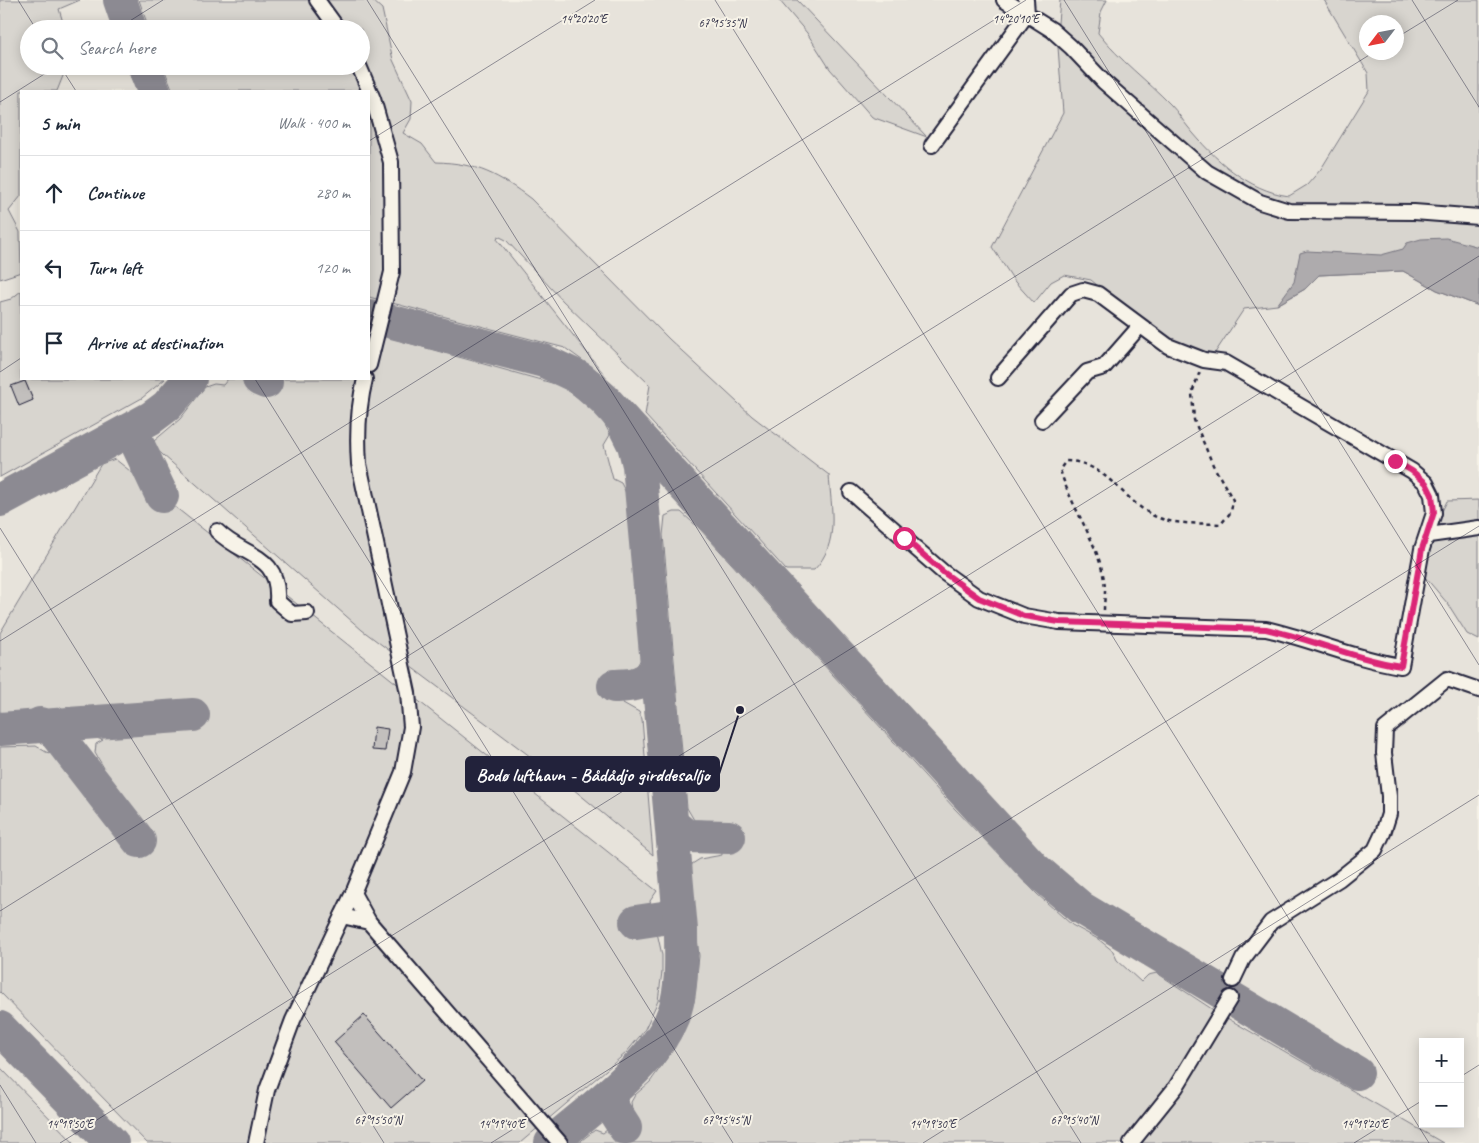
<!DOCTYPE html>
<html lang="en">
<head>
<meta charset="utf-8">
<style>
	:root { --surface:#fff; --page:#f6f6f7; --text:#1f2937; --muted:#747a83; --line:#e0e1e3 }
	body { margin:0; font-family:Caveat,sans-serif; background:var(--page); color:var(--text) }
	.controls { position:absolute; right:15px; bottom:15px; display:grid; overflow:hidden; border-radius:0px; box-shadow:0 2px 12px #0003 }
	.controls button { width:45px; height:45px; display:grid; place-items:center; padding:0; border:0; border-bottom:1px solid var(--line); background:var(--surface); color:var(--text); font:25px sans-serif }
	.compass { position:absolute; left:1359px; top:15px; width:45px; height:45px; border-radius:50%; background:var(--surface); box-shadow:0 2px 12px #0003; rotate:238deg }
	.stop { position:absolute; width:15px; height:15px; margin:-11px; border:4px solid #db2777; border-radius:50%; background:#fff }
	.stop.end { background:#db2777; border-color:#fff; box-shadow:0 1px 5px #0008 }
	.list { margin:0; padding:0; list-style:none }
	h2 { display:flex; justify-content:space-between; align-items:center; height:65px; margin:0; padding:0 20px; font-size:21px }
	h2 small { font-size:16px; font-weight:400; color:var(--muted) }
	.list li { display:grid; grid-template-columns:32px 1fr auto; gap:15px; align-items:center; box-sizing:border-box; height:75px; padding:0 20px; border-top:1px solid var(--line) }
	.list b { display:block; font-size:19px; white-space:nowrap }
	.list em { font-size:16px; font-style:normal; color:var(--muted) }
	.icon { flex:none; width:28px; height:28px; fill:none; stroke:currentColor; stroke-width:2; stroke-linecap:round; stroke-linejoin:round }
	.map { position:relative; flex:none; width:1479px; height:1143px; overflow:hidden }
	.search { position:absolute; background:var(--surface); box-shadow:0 2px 12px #0003; left:20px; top:20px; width:350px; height:55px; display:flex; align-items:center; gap:12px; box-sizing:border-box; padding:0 18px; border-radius:28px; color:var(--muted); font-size:19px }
	.panel { position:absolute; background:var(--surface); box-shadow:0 2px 12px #0003; left:20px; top:90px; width:350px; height:290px; border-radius:0px }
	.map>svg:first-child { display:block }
	.built { fill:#e7e3db; fill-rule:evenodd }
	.green { fill:#d8d5cf; stroke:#7d7c85; fill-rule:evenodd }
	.water { fill:#aeabad; stroke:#76747f }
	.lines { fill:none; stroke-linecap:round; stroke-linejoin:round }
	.taxiway { stroke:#8c8a92; stroke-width:34 }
	.building { fill:#c2bfbd; stroke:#22223b }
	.minor-casing { stroke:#22223b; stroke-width:18 }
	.path { stroke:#22223b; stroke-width:2.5; stroke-dasharray:4 4; stroke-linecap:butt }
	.minor { stroke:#f7f3e8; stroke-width:14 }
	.route { stroke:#db2777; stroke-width:6 }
	.ticks { fill:none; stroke:#22223b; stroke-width:1; stroke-opacity:0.45 }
	.ticks-label { font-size:12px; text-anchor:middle; fill:#22223b; stroke:#f7f3e8; stroke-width:4; stroke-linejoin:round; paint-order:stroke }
	.leader { fill:none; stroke:#22223b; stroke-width:2 }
	.callout-dot { fill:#22223b; stroke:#f7f3e8; stroke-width:2 }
	.callout { fill:#22223b; stroke:#22223b; stroke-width:2 }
	.callout-label { font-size:19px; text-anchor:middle; font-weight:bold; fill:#fff }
</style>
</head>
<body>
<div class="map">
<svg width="1479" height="1143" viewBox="0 0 1479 1143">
	<rect width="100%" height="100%" fill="#f7f3e8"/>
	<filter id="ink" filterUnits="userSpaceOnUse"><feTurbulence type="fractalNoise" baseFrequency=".02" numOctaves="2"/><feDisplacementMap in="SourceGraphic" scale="10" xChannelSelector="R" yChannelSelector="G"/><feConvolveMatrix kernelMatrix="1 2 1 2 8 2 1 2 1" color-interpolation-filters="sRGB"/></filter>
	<g filter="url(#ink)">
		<!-- built -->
		<path class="built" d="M0 0H1479V1143H0ZM1366 22H1396V52H1366ZM29 29H361V66H29ZM21 91H369V379H21ZM1423 1042H1460V1124H1423Z"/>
		<!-- green -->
		<g class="green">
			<polygon points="0,0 80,0 59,9 65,29 29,29 29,66 67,66 57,91 21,91 21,196 9,211 20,232 21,272 0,279"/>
			<path d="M139 0H372L382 9 393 60 412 101 411 119 403 133 422 144 436 162C477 163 499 175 531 199L669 339 752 416 829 475C831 509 840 543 814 570H786L645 415 650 385 563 301 506 240 498 236 497 239 607 378 565 348 369 297V91H173L163 66H361V29H149Z"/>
			<polygon points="779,0 797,0 927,137 872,117 830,69 807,33"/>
			<path d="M1060 0H1107L1101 12 1098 33C1120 61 1147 80 1171 105 1178 112 1182 120 1188 127 1214 159 1247 190 1289 196L1307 185 1321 169 1369 91 1368 73 1324 0H1479V306L1437 290 1403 271 1319 275 1305 289 1277 305 1244 309 1213 356 1189 352 1147 326 1091 280 1064 275 1051 282 1034 303 1015 282 992 247 1063 113 1057 34ZM1366 22H1396V52H1366Z"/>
			<path d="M21 291V379H165L142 398 0 477V302L11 299ZM25 381 33 400 19 405 12 386Z"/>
			<path d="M369 332 559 385C578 397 602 413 610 435L604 445 613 479 621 483 627 495 641 659 637 666 621 672 623 703 639 712 642 719 653 855 567 784 362 630 155 448 154 441 180 419 205 387 214 384 223 385 228 379H369Z"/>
			<polygon points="115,459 657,891 650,901 662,955 662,972 658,1001 644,1031 626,1053 520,1143 147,1143 0,992 0,747 36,746 46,752 104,768 95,753 96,744 103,740 0,712 0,633 101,464"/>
			<polygon points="1479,500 1479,640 1467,634 1448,604 1420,571 1432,532 1447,501"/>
			<polygon points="674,512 681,512 700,529 955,809 1037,894 1072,925 1098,939 1113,951 1117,960 1141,982 1148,975 1157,973 1215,1011 1443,1143 578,1143 595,1130 603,1133 632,1110 631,1102 635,1095 650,1082 675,1047 694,1002 699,956 690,874 692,864 700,859 722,855 719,821 694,820 687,808 663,535 665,516"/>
			<polygon points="0,1067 74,1143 0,1143"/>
		</g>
		<!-- water -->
		<polygon class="water" points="1446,238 1479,247 1479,306 1437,290 1403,271 1319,275 1305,289 1277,305 1294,282 1300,253 1307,251 1381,255 1403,249 1407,243 1421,239"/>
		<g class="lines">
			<!-- taxiway -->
			<g class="taxiway">
				<polyline points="120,0 130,29"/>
				<polyline points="144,66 154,91"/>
				<polyline points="369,316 544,361 580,378 604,399 1034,868 1081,908 1357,1073"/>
				<polyline points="259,379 266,382"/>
				<polyline points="137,431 135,439 162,496"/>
				<polyline points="0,500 151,418 167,406 190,379"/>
				<path d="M614 686C630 685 642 686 653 673"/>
				<polyline points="40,724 53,730 139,841"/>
				<polyline points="0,729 193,715"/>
				<polyline points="678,829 686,836 729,837"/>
				<polyline points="636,922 669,917 675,911"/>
				<polyline points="0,1028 112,1143"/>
				<polyline points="610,1097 609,1103 625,1128"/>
				<path d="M551 1143C591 1108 658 1062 675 1010 683 984 681 957 681 930L639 465 634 445 626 429"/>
			</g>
		</g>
		<!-- building -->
		<g class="building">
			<polygon points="25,381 33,400 19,406 11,386"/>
			<polygon points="374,727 388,729 385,751 372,750"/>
			<polygon points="364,1015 422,1081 391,1108 334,1042"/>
		</g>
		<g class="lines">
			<!-- minor casing -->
			<g class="minor-casing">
				<g id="minor">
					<polyline points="317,0 338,29"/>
					<polyline points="1004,0 1052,30 1071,47 1104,82 1207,172 1260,202 1289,211 1414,212 1479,217"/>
					<polyline points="359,66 373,99 391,162 392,272 369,365"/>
					<polyline points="932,145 1027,14 1026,0"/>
					<polyline points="1042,420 1087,372 1104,367 1140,326"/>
					<path d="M851 492 943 572 979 598 1024 616 1059 622 1266 629C1311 639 1355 659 1401 666L1422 549 1434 513 1432 495 1426 483 1412 471 1226 363 1204 360 1168 346 1098 294 1083 290 1071 294 998 378"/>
					<path d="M217 531C244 558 280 553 277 601L292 614 307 613"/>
					<polyline points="1429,535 1479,528"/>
					<path d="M353 893 403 772 411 727 408 693 359 464C357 435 358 407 365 379"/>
					<polyline points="342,916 353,893 369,922"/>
					<polyline points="1233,980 1243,959 1271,922 1339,879 1375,850 1383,833 1389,814 1389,796 1384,753 1385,729 1447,679 1479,690"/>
					<polyline points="256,1143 267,1090 293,1020 342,916 369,922 560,1143"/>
					<polyline points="1131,1143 1176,1087 1230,998"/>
				</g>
			</g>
			<!-- path -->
			<path class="path" d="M1104 610C1104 604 1105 597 1105 590 1103 547 1071 510 1060 469L1066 461C1107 461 1125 505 1159 518 1177 525 1202 523 1221 524L1231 512 1233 500 1213 465 1194 420 1192 393 1200 371"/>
			<!-- minor -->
			<use href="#minor" class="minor"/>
		</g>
	</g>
	<g class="lines" filter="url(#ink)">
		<!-- route -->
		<path class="route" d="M904 538 943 572 979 598 1024 616 1059 622 1266 629C1311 639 1355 659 1401 666L1422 549 1434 512 1432 495 1426 483 1412 471 1395 461"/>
	</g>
	<!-- ticks -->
	<path class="ticks" d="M18 0 36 29M367 0 1081 1143M715 0 1429 1143M1064 0 1479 665M1412 0 1479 107M117 29 163 0M1396 38 1458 0M60 66 76 91M0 102 57 66M369 141 595 0M0 372 21 358M255 379 733 1143M0 528 384 1143M0 641 1026 0M0 911 1374 52M1460 1077 1479 1065M0 1085 36 1143M60 1143 1479 256M491 1143 1479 526M923 1143 1479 795M1354 1143 1423 1100"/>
	<g class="ticks-label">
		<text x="584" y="23">14°20'20"E</text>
		<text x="1016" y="23">14°20'10"E</text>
		<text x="722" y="27">67°15'35"N</text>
		<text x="378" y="1124">67°15'50"N</text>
		<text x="726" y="1124">67°15'45"N</text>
		<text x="1074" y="1124">67°15'40"N</text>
		<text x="70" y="1128">14°19'50"E</text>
		<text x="502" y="1128">14°19'40"E</text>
		<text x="933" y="1128">14°19'30"E</text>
		<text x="1365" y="1128">14°19'20"E</text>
	</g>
	<!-- callouts -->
	<path class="leader" d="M740 710L719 774"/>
	<circle class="callout-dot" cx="740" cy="710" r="5"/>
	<rect class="callout" x="466" y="757" width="253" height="34" rx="5"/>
	<g class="callout-label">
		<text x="593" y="781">Bodø lufthavn - Bådådjo girddesalljo</text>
	</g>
</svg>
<div class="controls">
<button>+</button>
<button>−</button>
</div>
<svg class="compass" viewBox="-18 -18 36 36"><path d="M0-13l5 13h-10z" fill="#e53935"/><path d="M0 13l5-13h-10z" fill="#747a83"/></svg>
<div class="stop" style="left:904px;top:538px"></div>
<div class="stop end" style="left:1395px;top:461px"></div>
<div class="search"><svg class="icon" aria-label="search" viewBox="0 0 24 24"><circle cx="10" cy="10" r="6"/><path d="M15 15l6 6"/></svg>Search here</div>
<section class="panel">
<h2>5 min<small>Walk · 400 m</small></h2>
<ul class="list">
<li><svg class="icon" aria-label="ahead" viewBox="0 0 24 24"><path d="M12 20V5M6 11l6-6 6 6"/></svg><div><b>Continue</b></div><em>280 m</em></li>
<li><svg class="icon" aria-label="left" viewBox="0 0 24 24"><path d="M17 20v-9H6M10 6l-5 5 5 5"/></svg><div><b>Turn left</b></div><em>120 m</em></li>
<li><svg class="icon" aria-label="arrive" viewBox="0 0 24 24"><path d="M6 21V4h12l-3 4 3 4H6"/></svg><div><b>Arrive at destination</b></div></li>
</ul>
</section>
</div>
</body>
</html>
